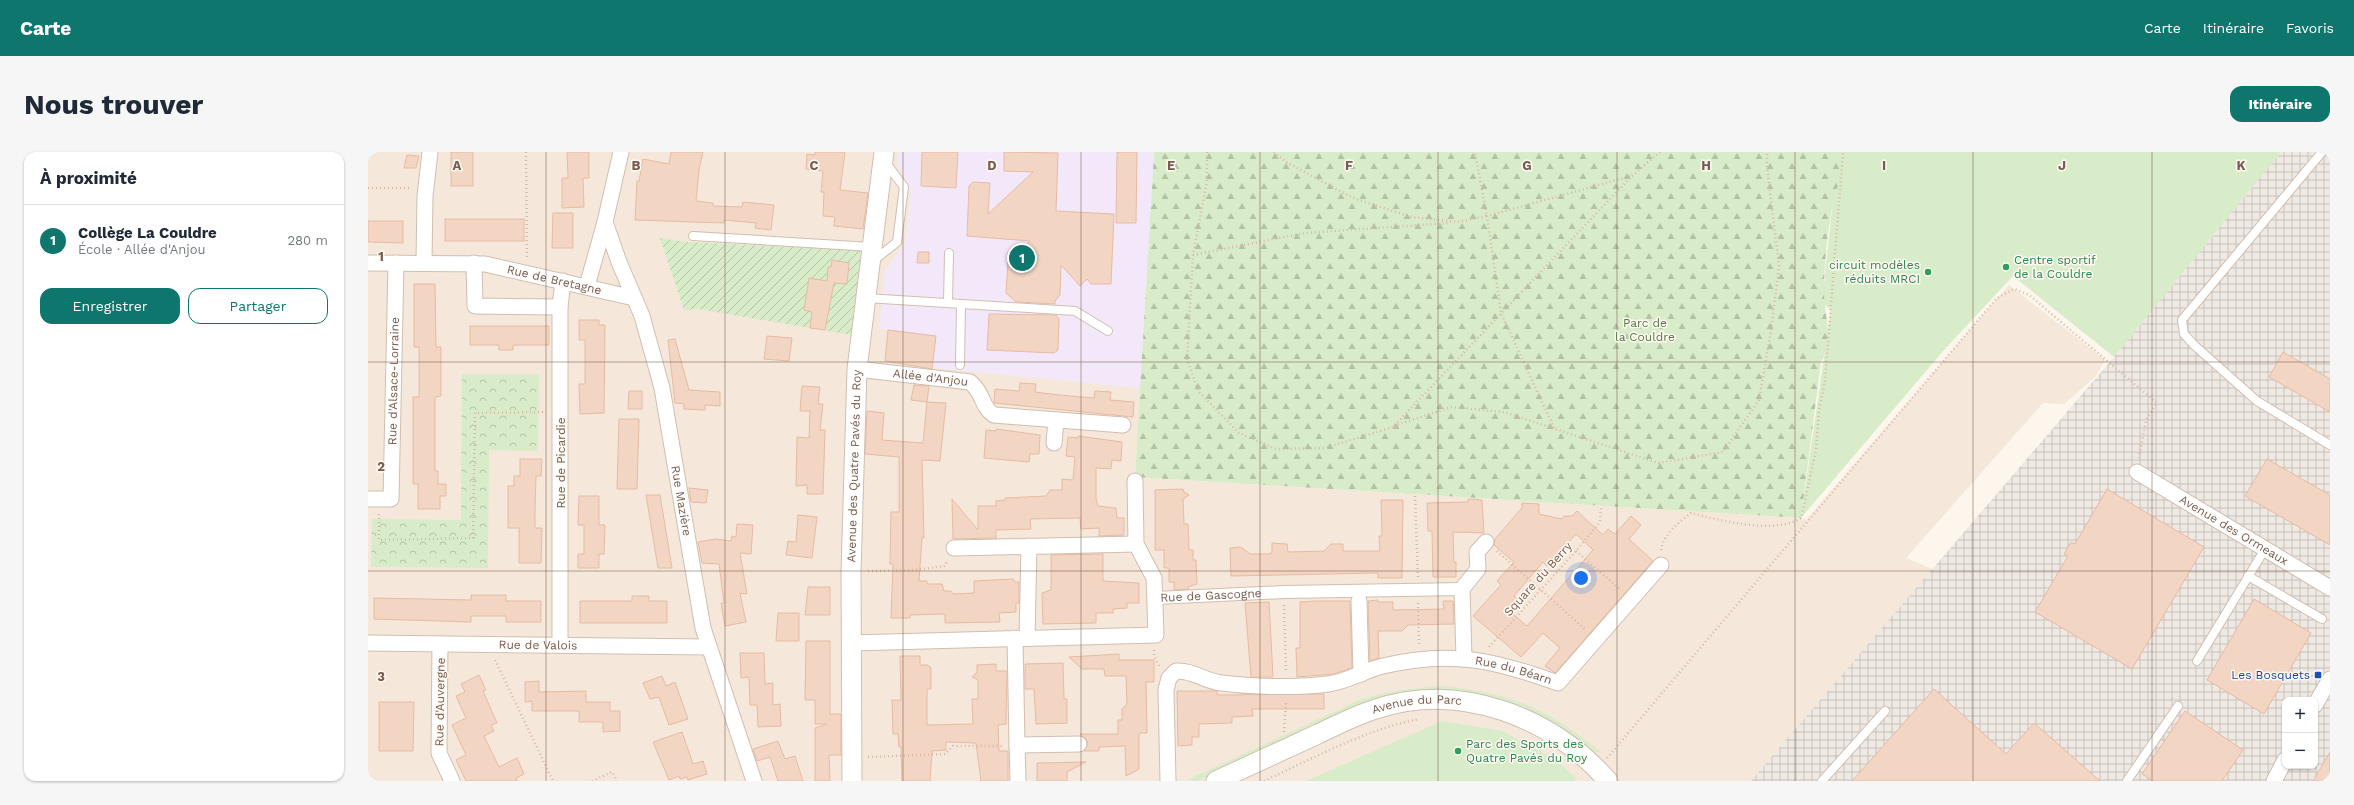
<!DOCTYPE html>
<html lang="fr">
<head>
<meta charset="utf-8">
<style>
	:root { --surface:#fff; --page:#f6f6f7; --text:#1f2937; --muted:#747a83; --line:#e0e1e3; --accent:#0f766e }
	body { margin:0; font-family:"Work Sans",sans-serif; background:var(--page); color:var(--text) }
	.controls { position:absolute; right:12px; bottom:12px; display:grid; overflow:hidden; border-radius:8px; box-shadow:0 1px 3px #0004 }
	.controls button { width:36px; height:36px; display:grid; place-items:center; padding:0; border:0; border-bottom:1px solid var(--line); background:var(--surface); color:var(--text); font:20px sans-serif }
	.you { position:absolute; left:1213px; top:426px; width:14px; height:14px; margin:-10px; border:3px solid #fff; border-radius:50%; background:#1a73e8; box-shadow:0 0 0 6px #1a73e833 }
	.badge { display:grid; place-items:center; width:26px; height:26px; border-radius:50%; background:var(--accent); color:#fff; font-size:13px; font-weight:700 }
	.pin { position:absolute; translate:-50% -50%; border:2px solid #fff; box-shadow:0 1px 4px #0006 }
	.list { margin:0; padding:0; list-style:none }
	h2 { display:flex; justify-content:space-between; align-items:center; height:52px; margin:0; padding:0 16px; font-size:17px }
	h2 small { font-size:13px; font-weight:400; color:var(--muted) }
	.list li { display:grid; grid-template-columns:26px 1fr auto; gap:12px; align-items:center; box-sizing:border-box; height:72px; padding:0 16px; border-top:1px solid var(--line) }
	.list b { display:block; font-size:15px; white-space:nowrap }
	.list p { margin:0; font-size:13px; white-space:nowrap; color:var(--muted) }
	.list em { font-size:13px; font-style:normal; color:var(--muted) }
	.actions { display:flex; gap:8px; padding:12px 16px }
	.actions a { flex:1; padding:9px 0; border:1px solid var(--accent); border-radius:12px; text-align:center; font-size:14px; color:var(--accent) }
	.actions .main { background:var(--accent); color:#fff }
	.map { position:relative; flex:none; width:1962px; height:629px; overflow:hidden; border-radius:12px }
	header { display:flex; align-items:center; gap:24px; box-sizing:border-box; height:56px; padding:0 20px; background:var(--accent); color:#fff }
	header strong { font-size:19px }
	nav { display:flex; gap:22px; margin-inline-start:auto; font-size:14px }
	.intro { display:flex; align-items:center; justify-content:space-between; box-sizing:border-box; height:96px; padding:0 24px }
	h1 { margin:0; font-size:28px }
	.button { padding:10px 18px; border-radius:12px; background:var(--accent); color:#fff; font-size:14px; font-weight:700 }
	main { display:flex; gap:24px; padding:0 24px }
	aside { flex:1; background:var(--surface); border-radius:12px; box-shadow:0 1px 3px #0004 }
	.map>svg:first-child { display:block }
	.residential { fill:#f5e8da }
	.industrial { fill:url(#industrial-grid); fill-rule:evenodd }
	.education { fill:#f3e8fa }
	.grass { fill:#d8ecc9 }
	.forest { fill:url(#forest-firs) }
	.park { fill:url(#park-crowns) }
	.garden { fill:url(#garden-furrows) }
	.building { fill:#f3d5c3; stroke:#e6bba3; fill-rule:evenodd }
	.lines { fill:none; stroke-linecap:round; stroke-linejoin:round }
	.service-casing { stroke:#d1beb0; stroke-width:10 }
	.pedestrian-casing { stroke:#d1beb0; stroke-width:14 }
	.minor-casing { stroke:#d1beb0; stroke-width:17 }
	.tertiary-casing { stroke:#d1beb0; stroke-width:21 }
	.path { stroke:#d9b8a5; stroke-width:2.5; stroke-dasharray:1 3; stroke-linecap:butt }
	.service { stroke:#fff; stroke-width:8 }
	.pedestrian { stroke:#fff; stroke-width:12 }
	.minor { stroke:#fff; stroke-width:15 }
	.tertiary { stroke:#fff; stroke-width:19 }
	.grid { fill:none; stroke:#7a5c4d; stroke-width:1; stroke-opacity:0.55 }
	.leisure-dot { fill:#2e9e5b; stroke:#fffaf3; stroke-width:1.5 }
	.transit-dot { fill:#1a4fb4; stroke:#fffaf3; stroke-width:1.5 }
	.labels { text-anchor:middle; stroke-width:3; stroke-linejoin:round; paint-order:stroke }
	.leisure-label { font-size:12px; fill:#27864d; stroke:#fffaf3; text-anchor:start }
	.street-label { font-size:12px; fill:#7a5c4d; stroke:#fffaf3 }
	.park-label { font-size:12px; fill:#537a41; stroke:#fffaf3 }
	.transit-label { font-size:12px; fill:#164399; stroke:#fffaf3; text-anchor:end }
	.grid-label { font-size:13px; text-anchor:middle; font-weight:bold; fill:#7a5c4d; stroke:#fffaf3; stroke-width:3; stroke-linejoin:round; paint-order:stroke }
</style>
</head>
<body>
<header>
<strong>Carte</strong>
<nav><a>Carte</a><a>Itinéraire</a><a>Favoris</a></nav>
</header>
<div class="intro"><h1>Nous trouver</h1><a class="button">Itinéraire</a></div>
<main>
<aside>
<h2>À proximité<small></small></h2>
<ul class="list">
<li><span class="badge">1</span><div><b>Collège La Couldre</b><p>École · Allée d'Anjou</p></div><em>280 m</em></li>
</ul>
<div class="actions"><a class="main">Enregistrer</a><a>Partager</a></div>
</aside>
<div class="map">
<svg width="1962" height="629" viewBox="0 0 1962 629">
	<defs>
		<pattern id="industrial-grid" width="8" height="8" patternUnits="userSpaceOnUse"><rect width="8" height="8" fill="#efe9e4"/><path d="M0 4h8M4 0v8" fill="none" stroke="#c7c0bb"/></pattern>
		<pattern id="forest-firs" width="22" height="20" patternUnits="userSpaceOnUse"><rect width="22" height="20" fill="#d8ecc9"/><path d="M5 1l3.5 6h-7zM16 11l3.5 6h-7z" fill="#b4c2a5"/></pattern>
		<pattern id="park-crowns" width="20" height="18" patternUnits="userSpaceOnUse"><rect width="20" height="18" fill="#d8ecc9"/><path d="M2 6a3 3 0 1 1 6 0M12 15a3 3 0 1 1 6 0" fill="none" stroke="#b4c2a5"/></pattern>
		<pattern id="garden-furrows" width="10" height="10" patternUnits="userSpaceOnUse"><rect width="10" height="10" fill="#d8ecc9"/><path d="M-1 1l2-2M0 10L10 0M9 11l2-2" fill="none" stroke="#b4c2a5"/></pattern>
	</defs>
	<rect width="100%" height="100%" fill="#fdf6ec"/>
	<!-- residential -->
	<polygon class="residential" points="0,0 531,0 529,12 544,40 537,92 517,119 568,184 565,215 773,236 767,325 1433,366 1438,368 1641,133 1737,208 1728,224 1696,252 1675,251 1538,406 1569,419 1387,629 0,629"/>
	<!-- industrial -->
	<path class="industrial" d="M1913 0H1962V629H1383L1746 205ZM1917 548H1947V614H1917Z"/>
	<!-- education -->
	<polygon class="education" points="531,0 786,0 773,236 565,216 568,184 511,177 517,119 537,92 544,40 529,12"/>
	<!-- grass -->
	<g class="grass">
		<polygon points="1470,0 1913,0 1746,205 1645,124 1576,198 1433,366 1462,163 1463,158 1454,151"/>
		<path d="M1075 534C1146 542 1179 556 1234 601L1225 599 1185 571 1163 560 992 554 830 629 819 628 989 549C1017 539 1045 536 1075 534Z"/>
		<polygon points="1074,569 1134,579 1187,607 1209,627 1207,629 938,629"/>
	</g>
	<!-- forest -->
	<path class="forest" d="M786 0H1477C1475 20 1468 37 1464 56 1460 78 1456 113 1456 135 1455 165 1467 179 1453 210L1433 366 767 325Z"/>
	<!-- park -->
	<polygon class="park" points="94,222 171,222 170,299 121,298 120,416 3,415 4,367 93,368"/>
	<!-- garden -->
	<polygon class="garden" points="292,86 319,90 494,98 484,183 330,157 316,158"/>
	<!-- building -->
	<g class="building">
		<rect x="83" y="0" width="22" height="34"/>
		<polygon points="199,0 221,0 221,26 215,26 216,55 194,56 194,26 200,26"/>
		<polygon points="303,0 335,0 331,18 328,49 345,51 345,54 374,55 375,50 406,53 403,78 387,76 388,71 356,68 356,71 267,68 269,29 271,29 275,7 301,12"/>
		<polygon points="447,0 477,0 472,38 500,41 495,77 466,74 467,65 455,64 456,40 453,40 455,19 438,17 439,2 447,3"/>
		<polygon points="554,0 590,0 588,36 553,34"/>
		<polygon points="636,0 690,1 688,59 746,62 743,132 723,132 719,127 712,134 693,113 692,143 687,149 687,152 648,150 638,141 640,110 662,89 599,84 601,34 605,30 622,31 620,62 665,20 636,19"/>
		<polygon points="749,0 769,0 768,71 748,71"/>
		<polygon points="39,3 51,4 48,16 36,16"/>
		<polygon points="185,61 205,61 205,96 184,96"/>
		<rect x="77" y="67" width="79" height="22"/>
		<polygon points="0,69 35,69 35,91 0,90"/>
		<polygon points="550,100 561,100 561,111 549,111"/>
		<polygon points="464,108 481,111 479,132 466,131 457,178 442,176 444,160 436,158 441,126 459,129 460,115 463,115"/>
		<polygon points="46,132 67,132 68,195 73,195 73,244 67,245 67,319 70,319 70,332 78,332 78,344 72,344 72,357 50,357 50,332 45,332 45,245 51,245 51,195 46,195"/>
		<polygon points="621,162 688,163 691,167 690,198 686,201 619,198"/>
		<polygon points="211,168 231,168 231,173 237,173 236,261 212,262 211,232 217,232 217,188 211,188"/>
		<polygon points="102,174 181,174 181,193 145,193 145,198 131,198 131,193 102,193"/>
		<polygon points="520,178 568,184 564,217 517,209"/>
		<polygon points="399,184 424,186 421,209 396,207"/>
		<polygon points="307,187 321,238 352,240 352,254 337,253 337,258 316,257 316,252 307,251 300,188"/>
		<polygon points="1915,200 1962,227 1962,260 1901,225"/>
		<polygon points="652,231 668,232 667,240 691,243 726,246 727,239 743,240 742,248 766,250 765,265 626,251 627,237 651,239"/>
		<polygon points="546,233 561,234 559,250 578,251 572,309 554,308 556,386 554,386 551,429 559,429 559,432 574,432 576,439 583,439 585,442 606,441 606,429 645,427 647,430 651,430 651,451 648,451 648,460 631,461 632,470 577,471 577,462 542,463 542,466 523,466 525,412 522,412 523,360 531,360 531,305 497,302 499,259 516,261 514,288 555,291 559,250 543,248"/>
		<polygon points="434,234 452,235 450,252 455,252 452,278 457,278 455,342 439,342 439,333 428,334 429,285 441,286 442,259 432,259"/>
		<polygon points="261,239 274,239 274,257 260,257"/>
		<polygon points="251,267 271,267 269,337 249,337"/>
		<polygon points="628,277 672,283 671,302 662,302 661,310 616,306 618,278 628,279"/>
		<polygon points="710,284 754,290 753,309 744,308 743,317 728,316 728,347 730,354 748,356 749,366 756,366 756,383 731,384 731,376 713,377 712,366 662,367 663,377 628,378 628,386 585,387 584,347 610,378 610,354 628,354 628,349 637,348 637,346 678,344 682,338 694,338 694,327 705,328 707,305 698,304 700,285 710,286"/>
		<polygon points="152,307 174,307 173,324 168,324 167,359 167,376 174,376 173,411 151,411 151,376 140,376 140,334 146,334 146,324 152,324"/>
		<polygon points="1899,307 1962,343 1962,393 1877,344"/>
		<polygon points="321,336 340,338 338,351 323,350"/>
		<polygon points="815,337 816,340 821,343 815,347 816,372 820,372 821,398 825,398 825,408 828,408 829,432 820,435 821,437 806,438 806,430 801,430 801,416 796,416 796,398 787,398 787,338"/>
		<polygon points="1739,337 1836,395 1764,517 1667,460 1700,404 1696,402 1703,390 1707,392"/>
		<polygon points="278,343 292,343 304,416 290,416"/>
		<polygon points="211,344 231,344 231,373 237,373 236,402 231,402 231,416 210,416 210,402 216,402 216,373 210,373"/>
		<polygon points="1100,347 1114,348 1116,381 1085,380 1086,410 1088,410 1088,425 1065,425 1064,379 1060,379 1059,351 1100,350"/>
		<polygon points="1013,348 1035,348 1034,426 1010,426 1010,421 863,424 862,396 873,395 882,402 899,402 904,401 904,391 919,392 920,400 956,399 963,392 975,392 975,399 1012,399 1011,384 1014,384"/>
		<path d="M1154 351 1171 352V362L1194 367 1196 364H1204L1209 359 1235 383 1240 377 1247 382 1263 364 1273 373 1261 387 1285 409 1187 521 1177 514 1192 496 1175 481 1153 505 1105 464 1133 433 1129 429 1146 410 1126 393 1127 387 1154 356ZM1208 382 1225 398 1159 474 1140 458 1149 447 1146 444 1175 410 1179 414Z"/>
		<polygon points="430,363 449,365 444,406 418,403 420,389 428,390"/>
		<polygon points="369,372 385,373 383,402 372,401 379,442 372,441 378,470 357,474 353,451 356,451 351,412 334,411 330,390 348,387 363,389 364,384 368,385"/>
		<polygon points="735,402 735,429 771,431 771,451 759,451 759,456 745,457 745,461 728,461 728,471 675,472 674,441 683,438 683,403"/>
		<polygon points="440,435 462,435 462,463 437,463"/>
		<polygon points="103,443 138,443 138,449 173,449 173,470 138,470 138,464 103,464 103,470 6,467 6,446 103,448"/>
		<polygon points="264,444 281,444 281,449 299,449 299,471 212,471 212,449 264,449"/>
		<polygon points="1886,447 1943,481 1896,562 1839,528"/>
		<polygon points="1010,448 1010,450 1025,450 1025,458 1076,457 1075,449 1085,449 1086,472 1040,473 1034,479 1010,479 1011,506 1002,509 1000,449"/>
		<polygon points="949,449 982,449 984,516 965,522 929,525 928,496 932,496 932,450"/>
		<polygon points="901,450 905,525 883,525 877,451"/>
		<polygon points="410,461 431,461 431,489 408,489"/>
		<polygon points="438,489 462,489 462,562 473,562 473,603 461,603 462,629 447,629 447,576 459,572 447,572 447,548 437,548"/>
		<polygon points="372,501 396,501 397,532 405,531 405,553 412,552 413,574 390,575 389,553 382,553 381,525 373,526"/>
		<polygon points="751,502 751,508 786,508 786,530 778,530 779,581 771,581 771,617 758,624 757,594 731,595 731,599 716,599 720,591 718,587 712,582 750,582 750,568 754,568 754,557 759,552 758,524 737,524 736,517 714,517 701,505"/>
		<polygon points="532,504 552,504 552,513 560,513 563,516 563,537 559,537 559,573 605,572 604,547 610,547 610,528 604,525 609,520 609,513 628,512 628,519 639,519 638,572 630,573 631,599 640,599 640,629 613,629 608,591 578,590 578,598 564,599 562,629 534,629 533,595 531,595 530,582 525,582 524,548 533,548"/>
		<polygon points="695,511 696,547 699,547 699,571 668,572 666,537 657,537 657,512"/>
		<polygon points="111,523 118,538 115,539 129,571 123,573 126,579 116,584 131,615 149,606 156,622 148,626 149,629 98,629 88,608 98,603 84,573 98,566 88,544 97,540 93,532"/>
		<polygon points="294,524 298,534 307,530 320,567 301,573 291,545 282,547 275,531"/>
		<polygon points="171,529 171,540 218,539 218,550 242,550 242,559 252,559 252,579 235,580 235,570 211,570 211,559 164,559 164,549 157,550 157,530"/>
		<polygon points="1566,537 1638,602 1666,571 1732,629 1484,629"/>
		<polygon points="809,539 849,539 849,543 956,542 956,557 884,557 885,564 864,565 864,571 831,572 831,585 824,585 824,593 810,594"/>
		<polygon points="11,550 46,550 45,599 11,599"/>
		<polygon points="1817,559 1875,598 1854,629 1785,629 1774,622"/>
		<polygon points="314,580 325,612 335,609 339,622 320,628 319,625 312,627 311,624 301,628 285,590"/>
		<polygon points="410,589 417,607 427,604 435,629 410,629 402,605 389,609 385,597"/>
		<polygon points="1962,600 1962,629 1945,629"/>
		<polygon points="718,610 699,620 699,629 669,629 669,611"/>
	</g>
	<g class="lines">
		<!-- service casing -->
		<g class="service-casing">
			<g id="service">
				<polyline points="1954,0 1814,168 1816,182 1826,193 1889,249 1962,293"/>
				<polyline points="325,84 504,95"/>
				<polyline points="505,109 529,90 536,35 518,11"/>
				<polyline points="498,146 707,159 740,179"/>
				<polyline points="580,151 581,101"/>
				<polyline points="592,213 593,152"/>
				<polyline points="1880,424 1954,467"/>
				<polyline points="1829,509 1897,397"/>
				<polyline points="1454,629 1517,559"/>
				<polyline points="1759,629 1810,554"/>
			</g>
		</g>
		<!-- pedestrian casing -->
		<g class="pedestrian-casing">
			<g id="pedestrian">
				<path id="s1" d="M788 446 916 440 1094 437"/>
			</g>
		</g>
		<!-- minor casing -->
		<g class="minor-casing">
			<g id="minor">
				<path id="s2" d="M253 0 237 70 251 110 274 164 294 236 335 476 386 629"/>
				<polyline points="56,110 57,44 62,0"/>
				<path id="s3" d="M0 111 117 112 266 146"/>
				<polyline points="106,111 107,154 192,155"/>
				<polyline points="219,134 237,70"/>
				<path id="s4" d="M489 217 602 230C617 242 612 254 626 263L755 273"/>
				<polyline points="686,291 688,268"/>
				<path id="s5" d="M1769 320 1962 436"/>
				<path id="s6" d="M0 347H23L28 111"/>
				<polyline points="586,396 768,392"/>
				<polyline points="991,449 993,522"/>
				<polyline points="647,486 649,593 711,592"/>
				<polyline points="659,486 661,394"/>
				<path id="s7" d="M0 491 340 495"/>
				<polyline points="483,491 788,483 786,426 768,392 767,329"/>
				<polyline points="72,492 71,601 84,629"/>
				<polyline points="192,493 192,155 195,129"/>
				<polyline points="1096,506 1094,437 1110,417 1109,400 1118,390"/>
				<polyline points="1947,553 1962,527"/>
				<polyline points="649,593 650,629"/>
				<path id="s8" d="M800 629 798 538 801 526 808 519C825 518 838 530 854 531 885 535 930 536 960 532 979 530 997 518 1015 514 1083 498 1126 508 1190 531L1293 413"/>
				<polyline points="1906,629 1917,608"/>
			</g>
		</g>
		<!-- tertiary casing -->
		<g class="tertiary-casing">
			<g id="tertiary">
				<path id="s9" d="M484 629 483 419 489 217 516 0"/>
				<path id="s10" d="M848 629C882 613 916 598 950 582 969 573 988 563 1008 557 1091 529 1185 565 1240 629"/>
			</g>
		</g>
		<!-- path -->
		<g class="path">
			<polyline points="158,0 159,107"/>
			<polyline points="839,0 839,29 825,103 819,207 831,240 871,281 908,297 957,296 1025,275 1264,24 1292,0"/>
			<polyline points="906,0 918,10 985,46 1043,65 1090,70 1119,64 1107,0"/>
			<polyline points="0,36 43,36"/>
			<polyline points="825,103 937,81 1082,71"/>
			<polyline points="1026,274 1083,255 1136,260 1290,311 1355,300 1391,248 1403,178 1411,114 1399,14 1399,0"/>
			<polyline points="1186,276 1133,161 1119,64 1263,24"/>
			<polyline points="1047,344 1050,426"/>
			<polyline points="11,362 11,388 105,386 107,261 178,260"/>
			<path d="M1293 398C1295 383 1311 370 1323 361 1351 368 1407 383 1433 366L1448 298 1451 258 1457 229 1475 0"/>
			<polyline points="1129,399 1218,478"/>
			<polyline points="1208,399 1253,438"/>
			<polyline points="500,419 547,418 577,414 579,409"/>
			<polyline points="1050,451 1051,494"/>
			<polyline points="916,453 918,520"/>
			<polyline points="1121,495 1208,399 1232,370 1233,356"/>
			<polyline points="786,498 786,504 792,515"/>
			<polyline points="127,508 185,629"/>
			<polyline points="916,580 918,549"/>
			<polyline points="500,605 577,602 585,594 634,594"/>
			<polyline points="1239,606 1629,146 1646,137 1661,143 1789,251 1778,268 1771,306"/>
			<polyline points="224,629 244,620 249,629"/>
			<path d="M896 629C946 606 996 578 1051 567"/>
		</g>
		<!-- service -->
		<use href="#service" class="service"/>
		<!-- pedestrian -->
		<use href="#pedestrian" class="pedestrian"/>
		<!-- minor -->
		<use href="#minor" class="minor"/>
		<!-- tertiary -->
		<use href="#tertiary" class="tertiary"/>
	</g>
	<!-- grid -->
	<path class="grid" d="M178 0V629M357 0V629M535 0V629M713 0V629M892 0V629M1070 0V629M1249 0V629M1427 0V629M1605 0V629M1784 0V629M0 210H1962M0 419H1962"/>
	<!-- markers -->
	<g class="leisure-dot">
		<circle cx="1638" cy="115" r="4"/>
		<circle cx="1560" cy="120" r="4"/>
		<circle cx="1090" cy="599" r="4"/>
	</g>
	<rect class="transit-dot" x="1946" y="519" width="8" height="8" rx="2"/>
	<g class="labels">
		<!-- leisure labels -->
		<g class="leisure-label">
			<text x="1646" y="112">Centre sportif<tspan x="1646" dy="14">de la Couldre</tspan></text>
			<text x="1552" y="117" text-anchor="end">circuit modèles<tspan x="1552" dy="14">réduits MRCI</tspan></text>
			<text x="1098" y="596">Parc des Sports des<tspan x="1098" dy="14">Quatre Pavés du Roy</tspan></text>
		</g>
		<!-- street labels -->
		<g class="street-label">
			<text dy="4" stroke="none"><textPath href="#s3" startOffset="188">Rue de Bretagne</textPath></text>
			<text dy="4" stroke="none"><textPath href="#s4" startOffset="74">Allée d'Anjou</textPath></text>
			<text dy="4" stroke="none"><textPath href="#s6" startOffset="141">Rue d'Alsace-Lorraine</textPath></text>
			<text transform="translate(193 311) rotate(-90)" y="4">Rue de Picardie</text>
			<text dy="4" stroke="none"><textPath href="#s9" startOffset="315">Avenue des Quatre Pavés du Roy</textPath></text>
			<text dy="4" stroke="none"><textPath href="#s2" startOffset="362">Rue Mazière</textPath></text>
			<text dy="4" stroke="none"><textPath href="#s5" startOffset="113">Avenue des Ormeaux</textPath></text>
			<text transform="translate(1170 427) rotate(-48)" y="4">Square du Berry</text>
			<text dy="4" stroke="none"><textPath href="#s1" startOffset="55">Rue de Gascogne</textPath></text>
			<text dy="4" stroke="none"><textPath href="#s7" startOffset="170">Rue de Valois</textPath></text>
			<text dy="4" stroke="none"><textPath href="#s8" startOffset="458">Rue du Béarn</textPath></text>
			<text transform="translate(72 550) rotate(-89)" y="4">Rue d'Auvergne</text>
			<text dy="4" stroke="none"><textPath href="#s10" startOffset="217">Avenue du Parc</textPath></text>
		</g>
		<!-- park labels -->
		<g class="park-label">
			<text x="1277" y="175">Parc de<tspan x="1277" dy="14">la Couldre</tspan></text>
		</g>
		<!-- transit labels -->
		<g class="transit-label">
			<text x="1942" y="527">Les Bosquets</text>
		</g>
	</g>
	<g class="grid-label">
		<text x="89" y="18">A</text>
		<text x="268" y="18">B</text>
		<text x="446" y="18">C</text>
		<text x="624" y="18">D</text>
		<text x="803" y="18">E</text>
		<text x="981" y="18">F</text>
		<text x="1159" y="18">G</text>
		<text x="1338" y="18">H</text>
		<text x="1516" y="18">I</text>
		<text x="1694" y="18">J</text>
		<text x="1873" y="18">K</text>
		<text x="13" y="109">1</text>
		<text x="13" y="319">2</text>
		<text x="13" y="529">3</text>
	</g>
</svg>
<div class="controls">
<button>+</button>
<button>−</button>
</div>
<div class="you"></div>
<div class="pin badge" style="left:654px;top:106px">1</div>
</div>
</main>
</body>
</html>
